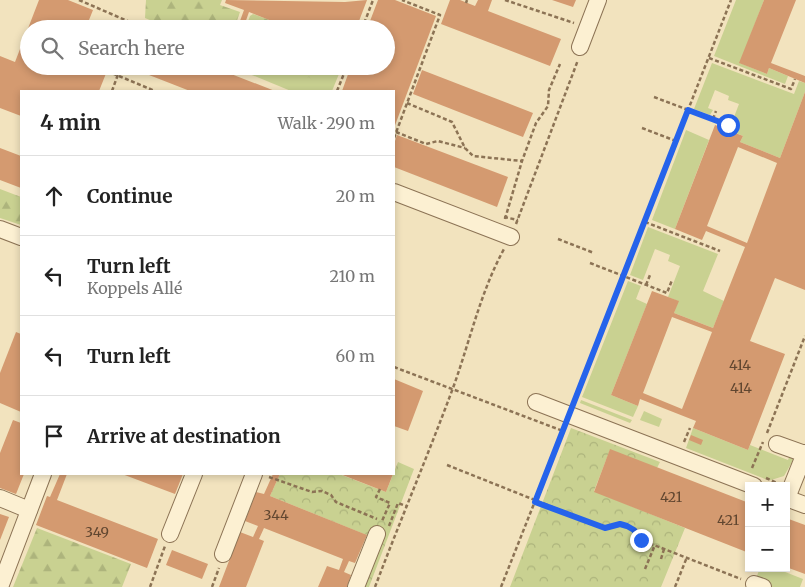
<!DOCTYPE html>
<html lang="en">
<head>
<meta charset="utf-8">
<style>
	:root { --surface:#fff; --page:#f2f2f2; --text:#222; --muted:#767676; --line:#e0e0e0 }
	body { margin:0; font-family:Merriweather,serif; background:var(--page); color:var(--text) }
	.controls { position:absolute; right:15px; bottom:15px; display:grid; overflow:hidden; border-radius:0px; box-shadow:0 2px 8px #0003 }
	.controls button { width:45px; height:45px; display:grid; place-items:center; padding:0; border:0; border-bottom:1px solid var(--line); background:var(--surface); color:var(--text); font:25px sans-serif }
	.stop { position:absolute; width:15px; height:15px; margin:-11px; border:4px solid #2563eb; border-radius:50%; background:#fff }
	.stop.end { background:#2563eb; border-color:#fff; box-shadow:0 1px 5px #0008 }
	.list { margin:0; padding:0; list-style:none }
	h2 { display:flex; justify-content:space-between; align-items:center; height:65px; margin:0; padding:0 20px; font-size:21px }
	h2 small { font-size:16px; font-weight:400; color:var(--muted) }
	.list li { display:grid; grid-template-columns:32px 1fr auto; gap:15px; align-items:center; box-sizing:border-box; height:80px; padding:0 20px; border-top:1px solid var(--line) }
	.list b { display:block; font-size:19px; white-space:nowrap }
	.list p { margin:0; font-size:16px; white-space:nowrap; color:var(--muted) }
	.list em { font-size:16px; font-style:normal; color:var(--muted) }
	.icon { flex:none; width:28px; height:28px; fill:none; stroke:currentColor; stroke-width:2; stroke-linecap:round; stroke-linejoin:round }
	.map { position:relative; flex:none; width:805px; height:587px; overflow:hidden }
	.search { position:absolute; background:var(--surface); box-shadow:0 2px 8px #0003; left:20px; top:20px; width:375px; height:55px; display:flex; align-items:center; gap:12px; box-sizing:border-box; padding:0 18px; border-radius:28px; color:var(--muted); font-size:19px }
	.panel { position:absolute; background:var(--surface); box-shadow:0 2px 8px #0003; left:20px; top:90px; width:375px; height:385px; border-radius:0px }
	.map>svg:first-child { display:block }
	.grass { fill:#c9d191 }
	.forest { fill:url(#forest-firs) }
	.park { fill:url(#park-crowns) }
	.building { fill:#d49a70; fill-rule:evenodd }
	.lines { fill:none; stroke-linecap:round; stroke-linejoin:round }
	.minor-casing { stroke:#8c7355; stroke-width:18 }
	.path { stroke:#8c7355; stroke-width:2.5; stroke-dasharray:4 2.5; stroke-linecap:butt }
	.minor { stroke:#fcf0d2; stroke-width:16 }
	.route { stroke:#2563eb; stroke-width:6 }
	.labels { text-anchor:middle; stroke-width:4; stroke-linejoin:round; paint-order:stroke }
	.number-label { font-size:14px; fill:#604630 }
</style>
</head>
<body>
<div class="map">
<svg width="805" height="587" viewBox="0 0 805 587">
	<defs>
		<pattern id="forest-firs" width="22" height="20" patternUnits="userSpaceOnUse" patternTransform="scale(1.25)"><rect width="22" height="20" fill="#c9d191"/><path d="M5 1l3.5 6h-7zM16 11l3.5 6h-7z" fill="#adb47c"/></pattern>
		<pattern id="park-crowns" width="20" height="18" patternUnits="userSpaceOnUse" patternTransform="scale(1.25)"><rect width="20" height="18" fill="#c9d191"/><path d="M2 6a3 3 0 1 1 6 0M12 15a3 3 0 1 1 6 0" fill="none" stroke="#adb47c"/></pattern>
	</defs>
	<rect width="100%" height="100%" fill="#f2e3be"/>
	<!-- grass -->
	<g class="grass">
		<polygon points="736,0 764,0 740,63 767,74 769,68 788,76 785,84 714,56"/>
		<polygon points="712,63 794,94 799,81 805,83 805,92 780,158 740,142 743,136 729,130 739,104 728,100 729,96 715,90 708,108 713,110 710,115 694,109"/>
		<polygon points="230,66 333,66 341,69 332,91 291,91"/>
		<polygon points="686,130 709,140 675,229 652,220"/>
		<polygon points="648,227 718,254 703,291 724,301 713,328 674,313 678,301 668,297 680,266 668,261 670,255 655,249 643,280 630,275"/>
		<polygon points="628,281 641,286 636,299 647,304 611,395 638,406 633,417 582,397"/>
		<polygon points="581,400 632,420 630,423 580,403"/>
		<polygon points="644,411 662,419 659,427 640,420"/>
		<polygon points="693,428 748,450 750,445 788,460 790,455 795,457 784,476 771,480 765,479 686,448"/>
		<polygon points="760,568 775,568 803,579 800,587 772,587 755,581"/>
	</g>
	<!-- forest -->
	<g class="forest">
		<polygon points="146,0 222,0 220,5 240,12 234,29 171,29 145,18"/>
		<polygon points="253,14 272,21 272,27 245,29 250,16"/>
		<polygon points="297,66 319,66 316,68 329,76 329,84 320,87 309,77 303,79 298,72"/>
		<polygon points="0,189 21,197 21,225 0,218"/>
		<polygon points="37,528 131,564 122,587 13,587"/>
	</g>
	<!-- park -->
	<g class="park">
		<polygon points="571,428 660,462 657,468 610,450 594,491 685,528 661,587 510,587"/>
		<polygon points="398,462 414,469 369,587 360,587 379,540 270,496 280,474 339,474 386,492"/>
	</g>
	<!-- building -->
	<g class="building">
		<polygon points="39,0 68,0 93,10 89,20 111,29 29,29 29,66 109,66 99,91 21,91 21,116 0,108 0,56 15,62"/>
		<polygon points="226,0 345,2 367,0 356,29 292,29 249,12 243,29 237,29 244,10 225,3"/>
		<polygon points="378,0 395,0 436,16 394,128 394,91 342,91 351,66 386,66 386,29 367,29"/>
		<polygon points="450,0 460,0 475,6 478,0 492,0 488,11 561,39 550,66 441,24"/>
		<polygon points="552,0 576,0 573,7"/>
		<polygon points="764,0 796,0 771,63 805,76 805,83 769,68 767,74 739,63"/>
		<polygon points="126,66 211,66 221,70 222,66 229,66 226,72 275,91 190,91"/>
		<polygon points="422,70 533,113 523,137 413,94"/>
		<path d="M805 92V290L775 278 750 341 785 354 748 450 693 428 696 421 640 399 638 406 611 395 652 291 679 301 674 313 713 328 745 247 706 231 702 240 675 229 715 125 743 136 740 142 780 158ZM738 147 777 163 747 243 707 226ZM672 317 712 332 682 409 643 393Z"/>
		<polygon points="397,135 508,177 497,207 394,167 394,144"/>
		<polygon points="0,148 21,156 21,188 0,180"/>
		<polygon points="16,332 21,334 21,412 0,403 0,373"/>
		<polygon points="394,379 423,391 408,431 394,426"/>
		<polygon points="13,420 21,423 21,474 24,474 16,494 0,488 0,453"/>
		<polygon points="691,435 703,440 701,445 689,440"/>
		<polygon points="610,449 749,503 749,553 594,492"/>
		<polygon points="60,474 67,474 57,500 158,539 147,568 36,525 47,496 50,497"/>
		<polygon points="122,474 183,474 175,494"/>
		<polygon points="273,474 280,474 270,496 367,535 355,563 349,561 344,572 351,575 347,587 318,587 327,566 339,570 343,559 264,528 259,539 264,541 246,587 219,587 240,532 253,537 258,526 245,521 256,492 264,494"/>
		<polygon points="340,474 393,474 386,492"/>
		<polygon points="0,514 9,517 0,540"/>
		<polygon points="786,518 805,525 805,574 786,567"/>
		<polygon points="172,550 208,564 202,579 166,565"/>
	</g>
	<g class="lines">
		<!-- minor casing -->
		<g class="minor-casing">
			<g id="minor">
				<polyline points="580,47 598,0"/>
				<polyline points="394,192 511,237"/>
				<polyline points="0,229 21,237"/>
				<polyline points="536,402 754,486"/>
				<polyline points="777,444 805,454"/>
				<polyline points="0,498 29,510"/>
				<polyline points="786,498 805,505"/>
				<polyline points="787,498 805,453"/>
				<polyline points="170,534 194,474"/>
				<polyline points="223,554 254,474"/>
				<polyline points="754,584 763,587"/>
				<polyline points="0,587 43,474"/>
				<polyline points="356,587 377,534"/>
			</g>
		</g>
		<!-- path -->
		<g class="path">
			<polyline points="79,0 146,29"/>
			<polyline points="505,0 574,23"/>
			<polyline points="466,3 467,0"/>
			<polyline points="362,29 373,0"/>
			<polyline points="709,58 791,89 795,79"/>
			<polyline points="339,66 350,70"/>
			<polyline points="107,71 155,91"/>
			<polyline points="112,91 121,66"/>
			<polyline points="337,91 347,66"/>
			<polyline points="654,97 728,125 730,118"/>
			<polyline points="407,103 452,122 465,148 473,156 522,161"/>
			<polyline points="713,119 716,111"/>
			<polyline points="642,128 676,141"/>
			<polyline points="396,132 426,144 438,141 465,148"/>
			<polyline points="394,138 440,15 402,0"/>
			<polyline points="504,217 518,220"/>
			<polyline points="505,219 522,161 536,123 548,106 549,90 560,64"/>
			<polyline points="645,222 720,251"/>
			<polyline points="516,224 578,60"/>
			<polyline points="558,239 594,253"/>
			<polyline points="590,263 667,293 672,280"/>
			<polyline points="646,285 650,275"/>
			<polyline points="394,367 563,431"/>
			<polyline points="574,402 731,0"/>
			<polyline points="767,433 805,336"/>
			<polyline points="684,442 690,428"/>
			<path d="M447 465 605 528C622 524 631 524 641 540L741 579"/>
			<polyline points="752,468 763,442"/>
			<polyline points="269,477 312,492 322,491 331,495 336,502 377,519"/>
			<polyline points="766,478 777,483"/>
			<polyline points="380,489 376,497 390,503 382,521"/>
			<polyline points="389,526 398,503 406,506"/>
			<polyline points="661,559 664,549"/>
			<polyline points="645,569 655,545"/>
			<polyline points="150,587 165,546"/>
			<polyline points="212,587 219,568"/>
			<path d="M375 587C400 521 428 455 453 388 470 341 480 293 504 249"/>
			<polyline points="501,587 564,428"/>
			<polyline points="675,587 687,557"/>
		</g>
		<!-- minor -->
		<use href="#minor" class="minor"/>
	</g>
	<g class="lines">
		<!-- route -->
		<polyline class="route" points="641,540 634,530 627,526 620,524 605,528 535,502 688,110 728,125"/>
	</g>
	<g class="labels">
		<!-- number labels -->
		<g class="number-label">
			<text x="740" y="370">414</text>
			<text x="741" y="393">414</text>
			<text x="671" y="502">421</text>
			<text x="276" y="520">344</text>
			<text x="728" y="525">421</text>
			<text x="97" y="537">349</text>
		</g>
	</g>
</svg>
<div class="controls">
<button>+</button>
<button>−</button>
</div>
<div class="stop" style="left:728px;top:125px"></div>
<div class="stop end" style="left:641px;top:540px"></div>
<div class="search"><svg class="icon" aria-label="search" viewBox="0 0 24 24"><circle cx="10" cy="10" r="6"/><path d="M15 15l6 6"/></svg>Search here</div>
<section class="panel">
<h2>4 min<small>Walk · 290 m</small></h2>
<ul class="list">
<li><svg class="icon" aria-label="ahead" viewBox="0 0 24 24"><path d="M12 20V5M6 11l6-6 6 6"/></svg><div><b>Continue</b></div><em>20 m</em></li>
<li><svg class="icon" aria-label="left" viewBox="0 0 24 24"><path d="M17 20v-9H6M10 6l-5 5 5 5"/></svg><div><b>Turn left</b><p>Koppels Allé</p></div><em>210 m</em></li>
<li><svg class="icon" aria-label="left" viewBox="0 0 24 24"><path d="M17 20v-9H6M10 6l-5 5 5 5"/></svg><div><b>Turn left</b></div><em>60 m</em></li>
<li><svg class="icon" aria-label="arrive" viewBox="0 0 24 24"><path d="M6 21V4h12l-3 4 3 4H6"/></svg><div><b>Arrive at destination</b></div></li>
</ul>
</section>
</div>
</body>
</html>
